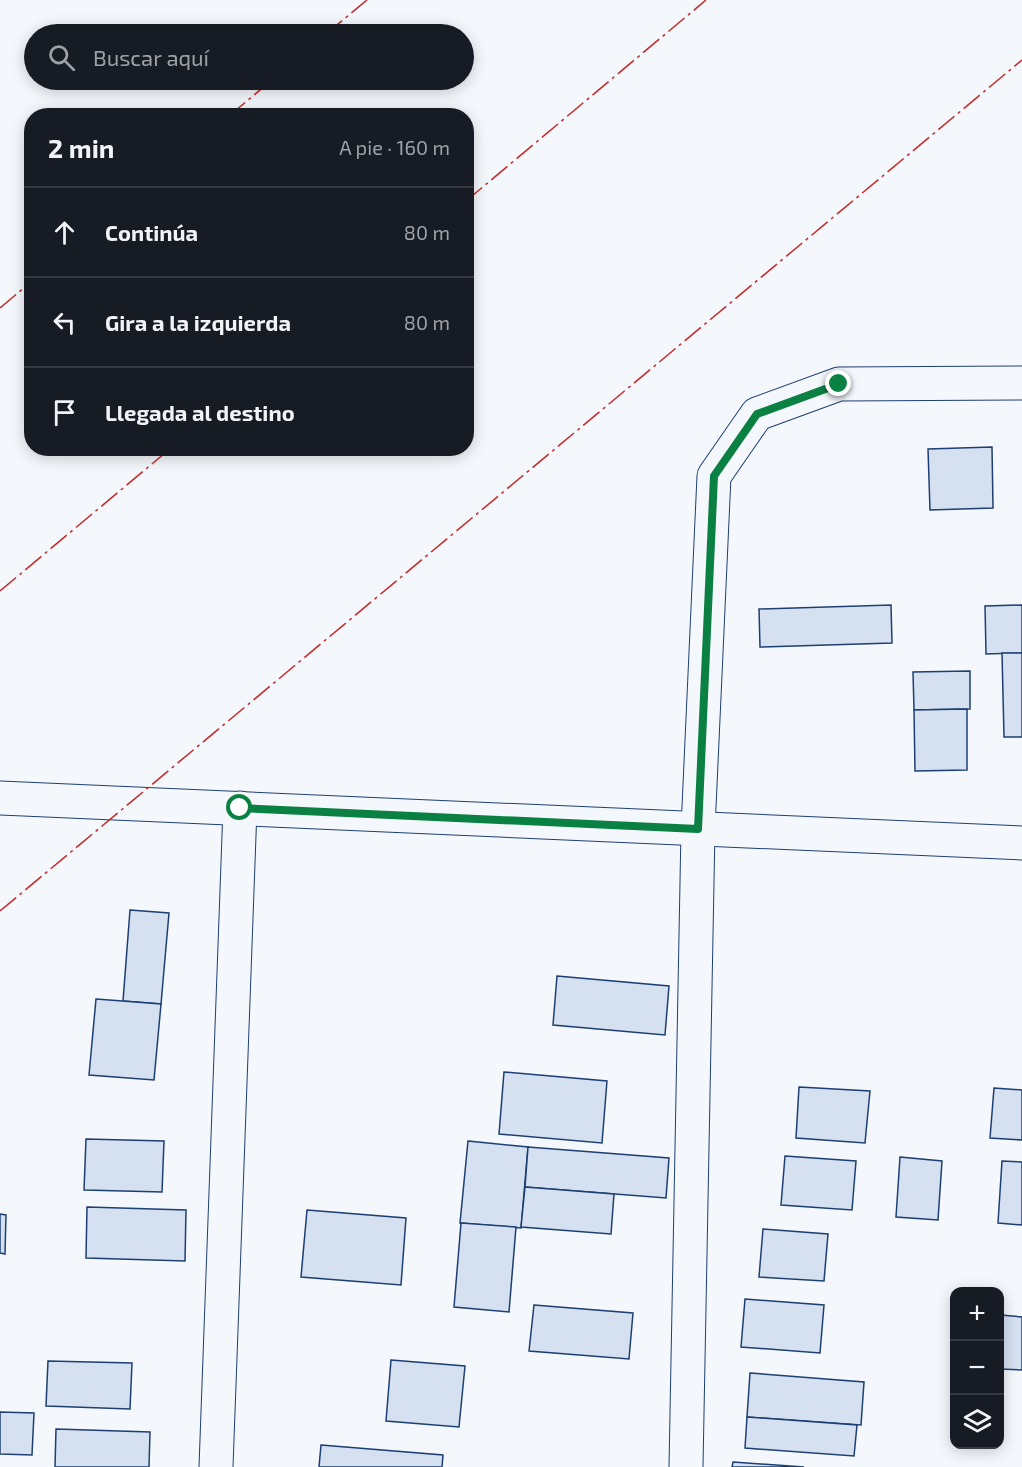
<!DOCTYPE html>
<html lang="es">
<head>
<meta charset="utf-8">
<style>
	:root { --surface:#171b24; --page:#242831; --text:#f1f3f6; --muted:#9ea1a6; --line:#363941 }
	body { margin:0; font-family:"Exo 2",sans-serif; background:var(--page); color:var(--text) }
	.controls { position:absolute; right:18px; bottom:18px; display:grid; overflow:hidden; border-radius:12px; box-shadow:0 3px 15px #0003 }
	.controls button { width:54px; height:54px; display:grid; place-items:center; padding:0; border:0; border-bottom:2px solid var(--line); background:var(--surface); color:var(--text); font:30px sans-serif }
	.stop { position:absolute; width:18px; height:18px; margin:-14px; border:4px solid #0b8043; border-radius:50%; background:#fff }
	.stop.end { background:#0b8043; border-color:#fff; box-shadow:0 2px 6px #0008 }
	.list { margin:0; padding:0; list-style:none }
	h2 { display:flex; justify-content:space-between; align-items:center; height:78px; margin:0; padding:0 24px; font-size:26px }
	h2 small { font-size:20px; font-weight:400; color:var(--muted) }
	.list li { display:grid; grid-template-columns:39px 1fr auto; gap:18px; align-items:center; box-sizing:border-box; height:90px; padding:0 24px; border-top:2px solid var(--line) }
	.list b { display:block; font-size:22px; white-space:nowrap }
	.list em { font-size:20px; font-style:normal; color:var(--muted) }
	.icon { flex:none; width:33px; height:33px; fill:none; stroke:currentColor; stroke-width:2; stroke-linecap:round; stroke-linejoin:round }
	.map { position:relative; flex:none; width:1022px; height:1467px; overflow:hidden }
	.search { position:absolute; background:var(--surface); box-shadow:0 3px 15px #0003; left:24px; top:24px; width:450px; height:66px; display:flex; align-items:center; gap:15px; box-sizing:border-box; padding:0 21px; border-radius:33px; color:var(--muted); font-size:22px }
	.panel { position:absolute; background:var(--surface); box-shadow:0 3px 15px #0003; left:24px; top:108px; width:450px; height:348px; border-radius:24px }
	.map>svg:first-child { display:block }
	.building { fill:#d5e0f0; stroke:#1d3f73; stroke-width:1.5 }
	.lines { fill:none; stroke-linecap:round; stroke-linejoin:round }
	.minor-casing { stroke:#1d3f73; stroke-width:35 }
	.minor { stroke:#f4f7fb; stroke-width:33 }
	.power { stroke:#c62828; stroke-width:1.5; stroke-dasharray:21 4.5 3 4.5; stroke-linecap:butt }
	.route { stroke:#0b8043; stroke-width:8 }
</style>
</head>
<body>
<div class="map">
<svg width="1022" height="1467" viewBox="0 0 1022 1467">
	<rect width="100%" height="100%" fill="#f4f7fb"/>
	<!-- building -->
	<g class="building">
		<polygon points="992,447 993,508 930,510 928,449"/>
		<polygon points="891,605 892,643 760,647 759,609"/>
		<polygon points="1022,605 1022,653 986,654 985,606"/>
		<polygon points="1002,653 1022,653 1022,737 1004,737"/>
		<polygon points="970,671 970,709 914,710 913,672"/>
		<polygon points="967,709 967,770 915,771 914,710"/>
		<polygon points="130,910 169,913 161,1004 123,1001"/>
		<polygon points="557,976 669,986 665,1035 553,1025"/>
		<polygon points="96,999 161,1004 154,1080 89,1075"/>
		<polygon points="504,1072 607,1081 602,1143 499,1134"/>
		<polygon points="799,1087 870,1091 865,1143 796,1138"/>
		<polygon points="994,1088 1022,1090 1022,1140 990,1138"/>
		<polygon points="86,1139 164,1141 162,1192 84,1190"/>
		<polygon points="468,1141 528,1147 521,1228 460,1223"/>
		<polygon points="528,1147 669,1158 666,1198 525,1187"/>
		<polygon points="785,1156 856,1161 852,1210 781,1205"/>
		<polygon points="900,1157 942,1161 938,1220 896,1217"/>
		<polygon points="1002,1161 1022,1162 1022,1225 998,1223"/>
		<polygon points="525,1187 614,1194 611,1234 521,1227"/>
		<polygon points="87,1207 186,1210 185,1261 86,1258"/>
		<polygon points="307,1210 406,1218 401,1285 301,1277"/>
		<polygon points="0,1214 6,1215 5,1254 0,1253"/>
		<polygon points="461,1223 516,1227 509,1312 454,1307"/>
		<polygon points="763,1229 828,1234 824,1281 759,1277"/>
		<polygon points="745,1299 824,1305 820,1353 741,1347"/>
		<polygon points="534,1305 633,1313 629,1359 529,1351"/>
		<polygon points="1001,1315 1022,1317 1022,1370 1000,1369"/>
		<polygon points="391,1360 465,1366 459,1427 386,1421"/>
		<polygon points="48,1361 132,1363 130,1409 46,1406"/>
		<polygon points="750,1373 864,1382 861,1425 747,1417"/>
		<polygon points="0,1412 34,1413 32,1455 0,1454"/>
		<polygon points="747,1417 857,1425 854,1456 745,1448"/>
		<polygon points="56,1429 150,1432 149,1467 55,1467"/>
		<polygon points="321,1445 443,1455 442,1467 319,1467"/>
		<polygon points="733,1462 804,1467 732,1467"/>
	</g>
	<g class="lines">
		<!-- minor casing -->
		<g class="minor-casing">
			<g id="minor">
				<polyline points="0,798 1022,843"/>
				<polyline points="216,1467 240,808"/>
				<polyline points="686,1467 698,829 714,476 757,414 839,384 1022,383"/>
			</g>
		</g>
		<!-- minor -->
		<use href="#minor" class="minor"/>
		<!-- power -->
		<g class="power">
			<polyline points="326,34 367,0"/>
			<polyline points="229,116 272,80"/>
			<polyline points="466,201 706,0"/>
			<polyline points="0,308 32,281"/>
			<polyline points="0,591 171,448"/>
			<polyline points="0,911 1022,60"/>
		</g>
	</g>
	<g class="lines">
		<!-- route -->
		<polyline class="route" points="240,808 698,829 714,476 757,414 839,384"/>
	</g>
</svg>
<div class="controls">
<button>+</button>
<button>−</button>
<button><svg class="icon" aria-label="layers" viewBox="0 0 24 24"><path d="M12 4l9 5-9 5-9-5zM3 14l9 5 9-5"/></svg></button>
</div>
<div class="stop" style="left:240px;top:808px"></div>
<div class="stop end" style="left:839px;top:384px"></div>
<div class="search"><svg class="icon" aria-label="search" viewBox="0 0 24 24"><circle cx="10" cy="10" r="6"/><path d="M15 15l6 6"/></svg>Buscar aquí</div>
<section class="panel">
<h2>2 min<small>A pie · 160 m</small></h2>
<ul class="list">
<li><svg class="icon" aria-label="ahead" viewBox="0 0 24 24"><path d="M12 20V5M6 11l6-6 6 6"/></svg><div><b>Continúa</b></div><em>80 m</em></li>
<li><svg class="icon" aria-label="left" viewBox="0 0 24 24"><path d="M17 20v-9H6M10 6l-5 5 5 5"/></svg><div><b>Gira a la izquierda</b></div><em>80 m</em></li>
<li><svg class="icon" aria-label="arrive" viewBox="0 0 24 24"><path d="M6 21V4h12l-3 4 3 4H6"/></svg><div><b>Llegada al destino</b></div></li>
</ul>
</section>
</div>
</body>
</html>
